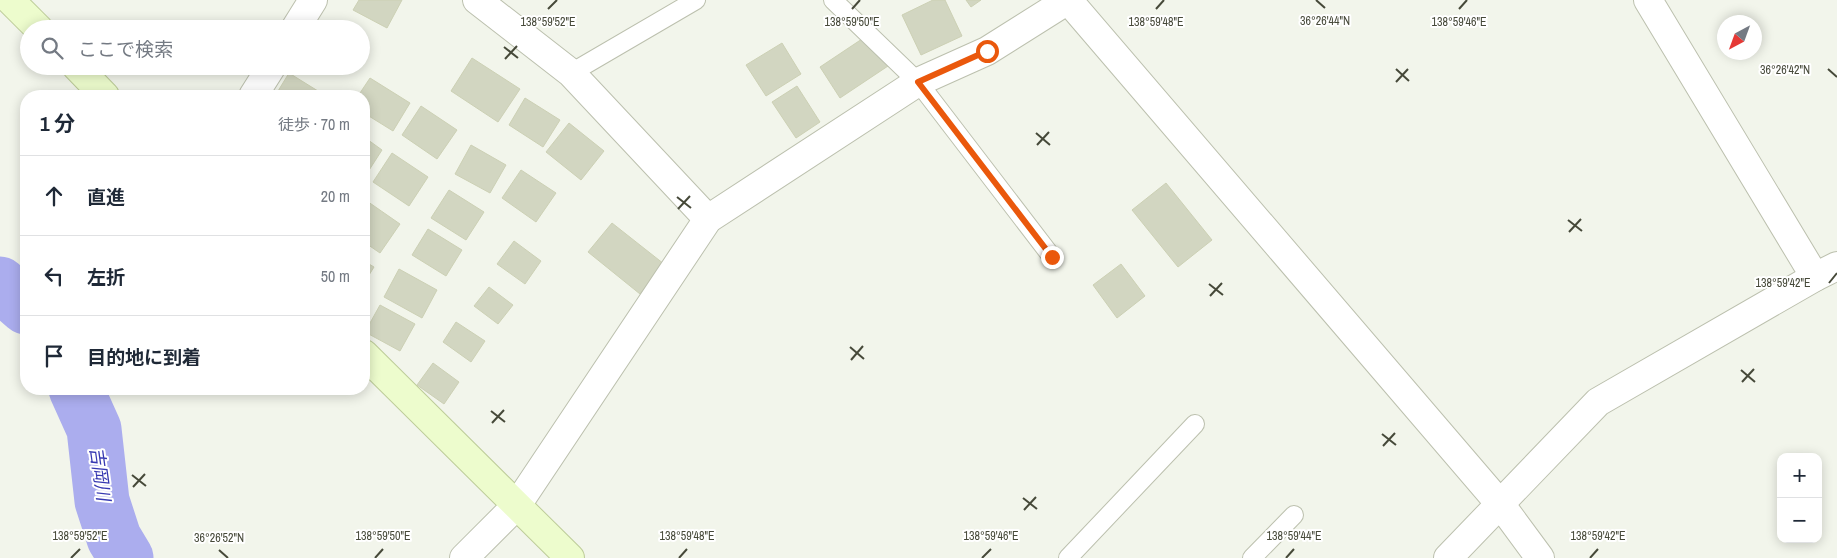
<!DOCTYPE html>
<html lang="ja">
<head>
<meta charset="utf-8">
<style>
	:root { --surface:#fff; --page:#f6f6f7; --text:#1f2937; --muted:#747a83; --line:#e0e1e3 }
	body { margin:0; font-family:"Archivo Narrow","Noto Sans JP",sans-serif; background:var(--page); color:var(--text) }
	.controls { position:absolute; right:15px; bottom:15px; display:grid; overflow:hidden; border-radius:10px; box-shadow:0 2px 12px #0003 }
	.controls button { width:45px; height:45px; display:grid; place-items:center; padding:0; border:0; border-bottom:1px solid var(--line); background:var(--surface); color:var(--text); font:25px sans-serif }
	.compass { position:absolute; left:1717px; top:15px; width:45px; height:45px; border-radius:50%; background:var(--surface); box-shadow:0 2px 12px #0003; rotate:221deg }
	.stop { position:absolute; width:15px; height:15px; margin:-11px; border:4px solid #ea580c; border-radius:50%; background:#fff }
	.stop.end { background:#ea580c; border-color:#fff; box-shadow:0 1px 5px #0008 }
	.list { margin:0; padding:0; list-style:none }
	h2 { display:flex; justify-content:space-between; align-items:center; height:65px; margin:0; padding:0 20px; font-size:21px }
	h2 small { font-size:16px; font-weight:400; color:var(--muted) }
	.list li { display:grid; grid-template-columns:32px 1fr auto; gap:15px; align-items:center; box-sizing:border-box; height:80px; padding:0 20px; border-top:1px solid var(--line) }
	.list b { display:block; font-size:19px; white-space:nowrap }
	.list em { font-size:16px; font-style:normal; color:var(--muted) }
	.icon { flex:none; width:28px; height:28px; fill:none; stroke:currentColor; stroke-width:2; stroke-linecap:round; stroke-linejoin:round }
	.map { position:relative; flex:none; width:1837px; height:558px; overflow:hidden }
	.search { position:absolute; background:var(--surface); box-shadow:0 2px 12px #0003; left:20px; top:20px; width:350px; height:55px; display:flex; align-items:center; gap:12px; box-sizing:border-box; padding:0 18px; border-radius:28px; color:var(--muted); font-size:19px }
	.panel { position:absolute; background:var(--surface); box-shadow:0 2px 12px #0003; left:20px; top:90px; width:350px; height:305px; border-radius:20px }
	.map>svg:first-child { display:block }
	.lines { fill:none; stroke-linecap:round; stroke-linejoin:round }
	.river { stroke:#abadee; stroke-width:55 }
	.building { fill:#d2d6c1; stroke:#ccd0b4 }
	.lane-casing { stroke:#bcc0ae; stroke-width:20 }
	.street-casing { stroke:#bcc0ae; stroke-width:30 }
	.secondary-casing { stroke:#bdcc99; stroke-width:30 }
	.lane { stroke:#fff; stroke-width:18 }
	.street { stroke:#fff; stroke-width:28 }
	.secondary { stroke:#edfccd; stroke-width:28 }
	.route { stroke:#ea580c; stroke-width:6 }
	.ticks { fill:none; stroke:#464939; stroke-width:2 }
	.labels { text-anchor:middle; stroke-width:4; stroke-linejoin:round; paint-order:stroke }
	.water-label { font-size:18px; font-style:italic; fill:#3638b1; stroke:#fff }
	.ticks-label { font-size:12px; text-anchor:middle; fill:#464939; stroke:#fff; stroke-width:4; stroke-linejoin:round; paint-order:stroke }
</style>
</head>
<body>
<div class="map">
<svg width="1837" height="558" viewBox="0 0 1837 558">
	<rect width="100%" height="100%" fill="#f2f5eb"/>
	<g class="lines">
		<!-- river -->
		<g class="river">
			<polyline points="0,284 26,307"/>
			<polyline points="76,389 94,429 102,501 114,538 126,558"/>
		</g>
	</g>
	<!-- building -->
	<g class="building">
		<polygon points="359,0 402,0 387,28 353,10"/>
		<polygon points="933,0 945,0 962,36 921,55 902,15"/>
		<polygon points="966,0 981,0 971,7"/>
		<polygon points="868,35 888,66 840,98 820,67"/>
		<polygon points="782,43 801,74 766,96 746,65"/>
		<polygon points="472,58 520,89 498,122 451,91"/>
		<polygon points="329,66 349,66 344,74"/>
		<polygon points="289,73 326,96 275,96"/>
		<polygon points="370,78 410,103 393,131 364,113 364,96 358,96"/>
		<polygon points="797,86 820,122 796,138 772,102"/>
		<polygon points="525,98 560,120 543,147 509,125"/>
		<polygon points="421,106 457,130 437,159 402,135"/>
		<polygon points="569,123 604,151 581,180 546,152"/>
		<polygon points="364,137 382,150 364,178"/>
		<polygon points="471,145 506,165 490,193 455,174"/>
		<polygon points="392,153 428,177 409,206 373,182"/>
		<polygon points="521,170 556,193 536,222 502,198"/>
		<polygon points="1166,183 1212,240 1178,267 1132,210"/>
		<polygon points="449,190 484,212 466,240 431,218"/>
		<polygon points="364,199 400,224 380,253 364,242"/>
		<polygon points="612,223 664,264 640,294 588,252"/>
		<polygon points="428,229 462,250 446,276 412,255"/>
		<polygon points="514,241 541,261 525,284 497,264"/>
		<polygon points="364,261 374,267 364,283"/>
		<polygon points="1121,264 1145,296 1117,318 1093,285"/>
		<polygon points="399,269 437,290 422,318 384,297"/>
		<polygon points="489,287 513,305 498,324 474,306"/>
		<polygon points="380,305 415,324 400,351 365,332"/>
		<polygon points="456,322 485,341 471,362 443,342"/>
		<polygon points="433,363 459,382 444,404 417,385"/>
	</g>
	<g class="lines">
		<!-- lane casing -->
		<g class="lane-casing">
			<g id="lane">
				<polyline points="833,0 918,82 1052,257"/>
				<polyline points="571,73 696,0"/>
				<polyline points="1068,558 1195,424"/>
				<polyline points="1252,558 1294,515"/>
			</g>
		</g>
		<!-- street casing -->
		<g class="street-casing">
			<g id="street">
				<polyline points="477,0 571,73 708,219"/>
				<polyline points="1068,0 1501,505 1540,558"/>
				<polyline points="1648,0 1815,277"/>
				<polyline points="295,29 313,0"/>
				<polyline points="253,96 272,66"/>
				<polyline points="464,558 517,505 708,219 918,82 987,51 1068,0"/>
				<polyline points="1448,558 1598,402 1815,277 1837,266"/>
			</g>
		</g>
		<!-- secondary casing -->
		<g class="secondary-casing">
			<g id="secondary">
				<polyline points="10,0 39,29"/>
				<polyline points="76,66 105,96"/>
				<polyline points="364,354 570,558"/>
			</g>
		</g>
		<!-- lane -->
		<use href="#lane" class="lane"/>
		<!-- street -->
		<use href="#street" class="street"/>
		<!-- secondary -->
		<use href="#secondary" class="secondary"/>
	</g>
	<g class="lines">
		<!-- route -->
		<polyline class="route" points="987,51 918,82 1052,257"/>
	</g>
	<!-- ticks -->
	<path class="ticks" d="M1316 0 1325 8M548 9 557 0M852 9 860 0M1156 9 1164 0M1459 9 1467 0M504 47 518 58M505 59 517 46M1396 69 1409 81M1828 69 1837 77M1396 82 1408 69M1036 133 1050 145M1037 145 1049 132M677 197 691 208M678 209 690 196M1568 220 1582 231M1569 232 1581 219M1829 283 1837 273M1209 284 1223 295M1210 296 1222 283M850 347 864 359M851 360 863 346M1741 370 1755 382M1742 382 1754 369M491 411 505 422M492 423 504 410M1382 434 1396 445M1383 446 1395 433M132 475 146 486M133 487 145 474M1023 498 1037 509M1024 510 1036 497M219 550 228 558M71 558 80 549M375 558 383 549M679 558 687 549M982 558 991 549M1286 558 1294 549M1590 558 1598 549"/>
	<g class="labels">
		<!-- water labels -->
		<g class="water-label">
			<text transform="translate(100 474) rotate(82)" y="6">吉岡川</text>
		</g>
	</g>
	<g class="ticks-label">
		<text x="1325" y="25">36°26'44"N</text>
		<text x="548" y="26">138°59'52"E</text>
		<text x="852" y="26">138°59'50"E</text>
		<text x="1156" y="26">138°59'48"E</text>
		<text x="1459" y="26">138°59'46"E</text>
		<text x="1785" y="74">36°26'42"N</text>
		<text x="1783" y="287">138°59'42"E</text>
		<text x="80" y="540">138°59'52"E</text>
		<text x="383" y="540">138°59'50"E</text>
		<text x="687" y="540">138°59'48"E</text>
		<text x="991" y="540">138°59'46"E</text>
		<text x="1294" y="540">138°59'44"E</text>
		<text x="1598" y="540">138°59'42"E</text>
		<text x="219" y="542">36°26'52"N</text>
	</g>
</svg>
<div class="controls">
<button>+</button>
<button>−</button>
</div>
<svg class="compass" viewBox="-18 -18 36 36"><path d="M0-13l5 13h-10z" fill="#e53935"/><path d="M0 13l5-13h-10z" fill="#747a83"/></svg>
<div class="stop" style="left:987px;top:51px"></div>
<div class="stop end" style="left:1052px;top:257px"></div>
<div class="search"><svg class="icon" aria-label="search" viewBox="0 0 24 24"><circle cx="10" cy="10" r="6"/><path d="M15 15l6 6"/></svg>ここで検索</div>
<section class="panel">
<h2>1 分<small>徒歩 · 70 m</small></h2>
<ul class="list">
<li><svg class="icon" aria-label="ahead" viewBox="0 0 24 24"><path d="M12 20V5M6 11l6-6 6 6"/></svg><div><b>直進</b></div><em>20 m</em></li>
<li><svg class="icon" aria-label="left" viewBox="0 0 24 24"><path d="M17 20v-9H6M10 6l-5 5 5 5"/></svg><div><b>左折</b></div><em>50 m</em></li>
<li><svg class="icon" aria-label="arrive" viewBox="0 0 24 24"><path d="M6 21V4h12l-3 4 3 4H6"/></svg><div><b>目的地に到着</b></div></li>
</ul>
</section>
</div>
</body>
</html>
